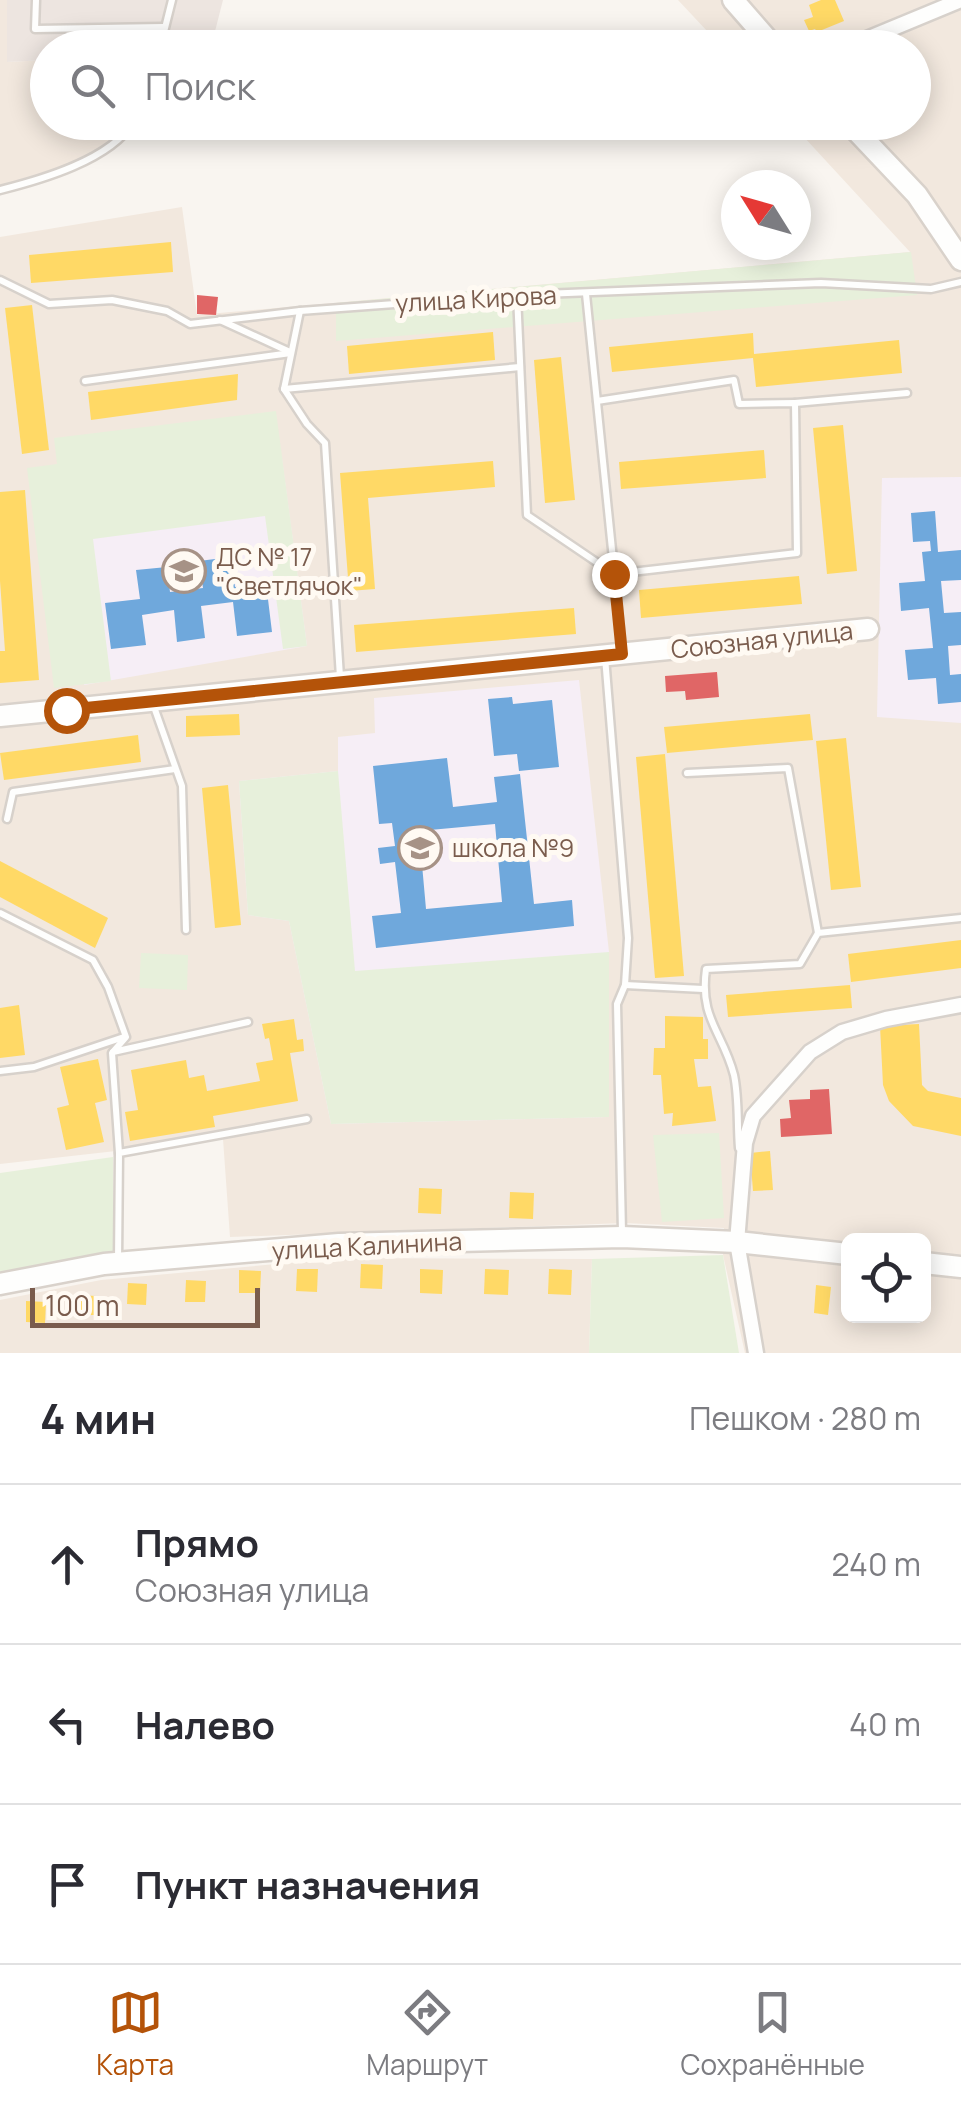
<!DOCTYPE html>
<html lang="ru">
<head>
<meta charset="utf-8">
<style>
	:root { --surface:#fff; --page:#f7f7f7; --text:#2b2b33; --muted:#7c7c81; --line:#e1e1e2; --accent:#b45309 }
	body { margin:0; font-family:Manrope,sans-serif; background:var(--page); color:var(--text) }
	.controls { position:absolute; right:30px; bottom:30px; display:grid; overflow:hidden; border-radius:15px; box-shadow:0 5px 25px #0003 }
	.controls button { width:90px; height:90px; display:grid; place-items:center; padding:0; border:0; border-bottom:2px solid var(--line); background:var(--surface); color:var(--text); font:50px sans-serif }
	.compass { position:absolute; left:721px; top:170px; width:90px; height:90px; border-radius:50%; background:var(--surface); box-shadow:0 5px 25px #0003; rotate:307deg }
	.scale { position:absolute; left:30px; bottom:25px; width:230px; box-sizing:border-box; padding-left:10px; border:5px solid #7a5c4d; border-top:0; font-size:28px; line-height:35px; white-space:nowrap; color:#7a5c4d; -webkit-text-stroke:8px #fffaf3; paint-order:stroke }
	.stop { position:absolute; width:30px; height:30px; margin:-22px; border:8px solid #b45309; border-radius:50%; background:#fff }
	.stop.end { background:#b45309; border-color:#fff; box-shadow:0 2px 10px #0008 }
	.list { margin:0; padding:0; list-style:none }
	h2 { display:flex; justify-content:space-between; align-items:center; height:130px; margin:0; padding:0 40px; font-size:42px }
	h2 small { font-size:32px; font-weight:400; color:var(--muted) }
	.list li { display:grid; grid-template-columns:65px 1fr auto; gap:30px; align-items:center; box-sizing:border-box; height:160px; padding:0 40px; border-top:2px solid var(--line) }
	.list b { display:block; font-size:38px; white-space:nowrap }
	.list p { margin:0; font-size:32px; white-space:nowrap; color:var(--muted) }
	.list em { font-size:32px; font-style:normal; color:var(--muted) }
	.icon { flex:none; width:55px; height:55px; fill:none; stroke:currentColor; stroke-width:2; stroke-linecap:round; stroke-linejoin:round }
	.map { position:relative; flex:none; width:961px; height:1353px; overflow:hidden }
	.search { position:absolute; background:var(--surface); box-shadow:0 5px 25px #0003; left:30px; right:30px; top:30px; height:110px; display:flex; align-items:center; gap:25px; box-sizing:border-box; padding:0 35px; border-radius:55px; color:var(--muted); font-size:38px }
	.sheet { height:610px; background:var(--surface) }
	nav { display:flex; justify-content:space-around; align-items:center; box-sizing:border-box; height:140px; border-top:2px solid var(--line); background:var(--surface); font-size:28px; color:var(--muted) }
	nav a { display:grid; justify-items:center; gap:5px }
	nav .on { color:var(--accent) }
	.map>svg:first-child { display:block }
	.residential { fill:#f2e8de; fill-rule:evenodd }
	.industrial { fill:#ede5e0 }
	.education { fill:#f6eef6 }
	.green { fill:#e7f0db }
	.homes { fill:#ffd966 }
	.shops { fill:#e06666 }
	.schools { fill:#6fa8dc; fill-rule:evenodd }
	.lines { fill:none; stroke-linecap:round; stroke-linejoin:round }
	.lane-casing { stroke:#d7d1cb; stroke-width:11 }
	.street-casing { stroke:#d7d1cb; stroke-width:19 }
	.secondary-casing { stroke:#d9d2cb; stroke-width:25 }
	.lane { stroke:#fefefd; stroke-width:6 }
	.street { stroke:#fefefd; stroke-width:14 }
	.secondary { stroke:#fefefd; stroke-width:20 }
	.route { stroke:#b45309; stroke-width:12 }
	.labels { text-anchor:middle; stroke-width:10; stroke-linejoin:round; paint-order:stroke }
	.street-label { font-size:25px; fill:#7a5c4d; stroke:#fffaf3 }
	.poi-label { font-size:25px; fill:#7a5c4d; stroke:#fffaf3; text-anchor:start }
</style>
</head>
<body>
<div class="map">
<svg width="961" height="1353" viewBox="0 0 961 1353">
	<rect width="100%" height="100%" fill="#f9f5f0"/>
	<!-- residential -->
	<g class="residential">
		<polygon points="0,0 7,0 7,62 47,60 48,122 133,123 101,152 47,178 0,190"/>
		<path d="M678 0H961V1353H745L723 1255 724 1228 625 1223 230 1237 223 1139 0 1164V237L182 207 197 315 910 252 791 123 914 122V48L722 47ZM848 1240H924V1316H848Z"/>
		<polygon points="343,1258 592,1259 589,1353 0,1353 0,1300 101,1280"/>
	</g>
	<!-- industrial -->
	<polygon class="industrial" points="7,0 223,0 211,47 48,48 47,60 7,62"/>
	<!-- education -->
	<g class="education">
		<polygon points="282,459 307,646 84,685 63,497"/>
		<polygon points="961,477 961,723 877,717 882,478"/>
		<polygon points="579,680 609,952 609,1117 331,1124 289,921 248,915 239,781 338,771 338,737 375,733 374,698"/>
	</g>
	<!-- green -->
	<g class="green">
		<polygon points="911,252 917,295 336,341 336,303"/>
		<polygon points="276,411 307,646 283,649 265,516 93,539 111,681 54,688 27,468 57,464 54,438"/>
		<polygon points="338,771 355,971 609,952 609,1117 331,1124 289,921 248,915 239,781"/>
		<polygon points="141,953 188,955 187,990 139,988"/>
		<polygon points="719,1133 724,1218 662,1222 653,1135"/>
		<polygon points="113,1157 113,1251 0,1273 0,1173"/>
		<polygon points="723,1255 739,1353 589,1353 592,1259"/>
	</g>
	<!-- homes -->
	<g class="homes">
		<polygon points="821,0 835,0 844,21 817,32 815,29 809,31 804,20 813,17 809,5"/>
		<polygon points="171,242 173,272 31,283 29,255"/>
		<polygon points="32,305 49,450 22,454 5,308"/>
		<polygon points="493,332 495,360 349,374 347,346"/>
		<polygon points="753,333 754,354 899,340 902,373 756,387 753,358 612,372 609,347"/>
		<polygon points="561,357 575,500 545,503 534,360"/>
		<polygon points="238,374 237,400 91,420 88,392"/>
		<polygon points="843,425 857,571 827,574 813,428"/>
		<polygon points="764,450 766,478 621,489 619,462"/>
		<polygon points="493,461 495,487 368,498 375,589 349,591 340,473"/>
		<polygon points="25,490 39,680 0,683 0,651 5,651 0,581 0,492"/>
		<polygon points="799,576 802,604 641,618 639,590"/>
		<polygon points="574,608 576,634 356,652 354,625"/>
		<polygon points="239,714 240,735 186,737 186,716"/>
		<polygon points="810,714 813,740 667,753 664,727"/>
		<polygon points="138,735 141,762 4,780 0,753"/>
		<polygon points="846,738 861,887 831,890 816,741"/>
		<polygon points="665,754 684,976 655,978 636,757"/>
		<polygon points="228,785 241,925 215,928 202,788"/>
		<polygon points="0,861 108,918 95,948 0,897"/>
		<polygon points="961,940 961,968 851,982 848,954"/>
		<polygon points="850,985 852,1008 728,1017 726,995"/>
		<polygon points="19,1005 25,1055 0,1058 0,1008"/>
		<polygon points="665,1016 703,1017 703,1039 708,1039 708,1059 694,1059 698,1087 711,1086 716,1121 672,1126 673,1113 664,1114 661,1075 653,1075 654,1048 665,1048"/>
		<polygon points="294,1019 297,1040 303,1039 304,1051 290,1053 298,1101 213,1116 215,1127 130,1141 125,1112 138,1110 131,1070 186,1060 189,1078 204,1075 207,1091 260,1081 256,1063 273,1060 269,1038 265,1039 262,1024"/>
		<polygon points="919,1024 922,1085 928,1091 961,1098 961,1136 913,1126 889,1101 883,1085 880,1026"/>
		<polygon points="98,1059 107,1100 95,1103 104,1142 66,1150 57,1108 69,1105 60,1067"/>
		<polygon points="770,1151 773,1190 753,1191 750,1153"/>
		<polygon points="419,1188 442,1189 441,1214 418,1213"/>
		<polygon points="510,1192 534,1193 533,1219 509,1218"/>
		<polygon points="361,1264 383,1265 382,1289 360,1288"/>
		<polygon points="297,1269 318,1269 317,1292 296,1291"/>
		<polygon points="420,1269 443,1270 442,1294 420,1293"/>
		<polygon points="485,1269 509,1270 508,1295 484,1294"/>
		<polygon points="549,1269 572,1270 571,1295 548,1294"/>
		<polygon points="239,1270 261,1271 260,1293 239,1293"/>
		<polygon points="186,1280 206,1281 205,1302 185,1302"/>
		<polygon points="128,1283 147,1284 146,1305 127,1304"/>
		<polygon points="816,1285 831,1287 828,1315 814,1313"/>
		<polygon points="78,1295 96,1296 95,1315 78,1315"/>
		<polygon points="26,1301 46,1302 45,1323 26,1322"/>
	</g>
	<!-- shops -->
	<g class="shops">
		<polygon points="197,295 218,297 216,315 197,314"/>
		<polygon points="717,672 719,697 686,700 685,691 666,692 665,676"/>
		<polygon points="829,1089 832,1134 781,1137 780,1119 791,1118 789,1100 810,1099 810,1090"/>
	</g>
	<!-- schools -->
	<g class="schools">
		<polygon points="935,511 938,552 961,550 961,580 941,581 944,613 961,612 961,645 948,646 950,675 961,674 961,702 938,704 936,678 908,680 905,650 933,648 929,608 901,611 899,583 925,581 922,552 931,551 930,541 913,542 911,513"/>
		<polygon points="231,557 235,587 266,583 272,632 237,636 233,602 201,606 205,638 177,642 174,610 142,615 146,645 111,649 105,603 140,599 136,570 167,567 170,592 203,588 199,561"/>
		<polygon points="512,697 513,704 552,700 559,767 519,771 517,754 494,756 488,699"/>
		<path d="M447 758 453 807 497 802 494 777 520 774 534 904 572 900 574 926 376 948 372 916 401 913 395 862 380 864 378 848 395 846 392 823 379 824 373 766ZM495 824 502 902 426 909 419 831Z"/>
	</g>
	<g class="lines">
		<!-- lane casing -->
		<g class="lane-casing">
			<g id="lane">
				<polyline points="36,0 35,29 164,27"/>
				<polyline points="160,48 172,0"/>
				<path d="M0 190C40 180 111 160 133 122"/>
				<polyline points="0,280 49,304 112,300 167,311 190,324 300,311 517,295 821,283 931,289 961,282"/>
				<polyline points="586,294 622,648"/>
				<polyline points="517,295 527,515 614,574 797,553 795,403 739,404 734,380 597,401"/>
				<polyline points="300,311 284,389 307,424 325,443 340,677"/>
				<polyline points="220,320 290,352"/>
				<polyline points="85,381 291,353"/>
				<polyline points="284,389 520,367"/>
				<polyline points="795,403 907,393"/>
				<polyline points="605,657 628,938 625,985 617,1004 622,1232"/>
				<polyline points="153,704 182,786 186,930"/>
				<polyline points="687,773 788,768 818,933"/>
				<polyline points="7,819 13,792 175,769"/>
				<polyline points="0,913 93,960 108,987 126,1037 112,1053 119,1153"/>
				<polyline points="625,985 703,989"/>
				<polyline points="113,1052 248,1022"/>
				<polyline points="0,1071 34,1067 124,1037"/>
				<path d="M739 1148C737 1124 739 1099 734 1075 723 1032 699 1019 706 969L800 964 818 933 961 918"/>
				<polyline points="118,1261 119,1153 307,1119"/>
			</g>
		</g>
		<!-- street casing -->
		<g class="street-casing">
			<g id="street">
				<polyline points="845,48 961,0"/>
				<polyline points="756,1353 737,1242 745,1143 753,1116 810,1052 842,1032 886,1019 961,1005"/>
			</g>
		</g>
		<!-- secondary casing -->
		<g class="secondary-casing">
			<g id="secondary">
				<polyline points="733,0 775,48"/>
				<polyline points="848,122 917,195 961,260"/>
				<polyline points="0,716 868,629"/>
				<polyline points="924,1263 961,1267"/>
				<polyline points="0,1284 104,1264 339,1244 622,1237 737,1242 848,1254"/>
			</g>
		</g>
		<!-- lane -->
		<use href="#lane" class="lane"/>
		<!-- street -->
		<use href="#street" class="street"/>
		<!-- secondary -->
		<use href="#secondary" class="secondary"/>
	</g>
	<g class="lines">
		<!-- route -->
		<polyline class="route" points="66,710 622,654 614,574"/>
	</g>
	<!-- icons -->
	<defs>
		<g id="school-ring" transform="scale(2.25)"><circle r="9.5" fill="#fffaf3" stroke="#a69286" stroke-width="1.5"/><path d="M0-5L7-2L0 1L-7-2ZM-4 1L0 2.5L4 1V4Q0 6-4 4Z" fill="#a69286"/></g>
	</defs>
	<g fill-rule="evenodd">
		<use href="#school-ring" x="184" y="571"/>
		<use href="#school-ring" x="420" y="848"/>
	</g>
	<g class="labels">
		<!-- street labels -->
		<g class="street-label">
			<text transform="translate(476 299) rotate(-3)" y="9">улица Кирова</text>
			<text transform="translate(762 640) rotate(-6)" y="9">Союзная улица</text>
			<text transform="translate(367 1246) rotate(-3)" y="9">улица Калинина</text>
		</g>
		<!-- poi labels -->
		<g class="poi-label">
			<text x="216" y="566">ДС № 17<tspan x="216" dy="29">"Светлячок"</tspan></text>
			<text x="452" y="857">школа №9</text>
		</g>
	</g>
</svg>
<div class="controls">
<button><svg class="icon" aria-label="locate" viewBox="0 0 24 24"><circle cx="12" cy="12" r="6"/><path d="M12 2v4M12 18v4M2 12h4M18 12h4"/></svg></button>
</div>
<svg class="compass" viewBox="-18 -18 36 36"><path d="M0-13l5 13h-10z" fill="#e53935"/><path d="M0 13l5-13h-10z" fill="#7c7c81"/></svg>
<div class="scale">100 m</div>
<div class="stop" style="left:66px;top:710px"></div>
<div class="stop end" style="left:614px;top:574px"></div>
<div class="search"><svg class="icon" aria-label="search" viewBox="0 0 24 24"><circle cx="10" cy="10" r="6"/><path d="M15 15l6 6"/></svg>Поиск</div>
</div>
<section class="sheet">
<h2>4 мин<small>Пешком · 280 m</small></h2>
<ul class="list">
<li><svg class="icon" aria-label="ahead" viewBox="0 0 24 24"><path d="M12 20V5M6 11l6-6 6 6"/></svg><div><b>Прямо</b><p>Союзная улица</p></div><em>240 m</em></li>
<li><svg class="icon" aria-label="left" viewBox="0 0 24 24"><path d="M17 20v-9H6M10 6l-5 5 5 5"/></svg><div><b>Налево</b></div><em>40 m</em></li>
<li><svg class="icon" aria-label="arrive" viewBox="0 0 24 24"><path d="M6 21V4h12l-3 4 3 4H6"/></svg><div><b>Пункт назначения</b></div></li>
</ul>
</section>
<nav>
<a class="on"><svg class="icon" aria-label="map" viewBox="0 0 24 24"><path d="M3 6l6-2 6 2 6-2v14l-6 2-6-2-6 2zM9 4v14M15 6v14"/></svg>Карта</a>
<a><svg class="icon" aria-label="directions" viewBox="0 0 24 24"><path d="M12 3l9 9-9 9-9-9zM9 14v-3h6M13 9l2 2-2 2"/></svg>Маршрут</a>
<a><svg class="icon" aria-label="saved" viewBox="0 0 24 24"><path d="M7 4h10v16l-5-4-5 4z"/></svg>Сохранённые</a>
</nav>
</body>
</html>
